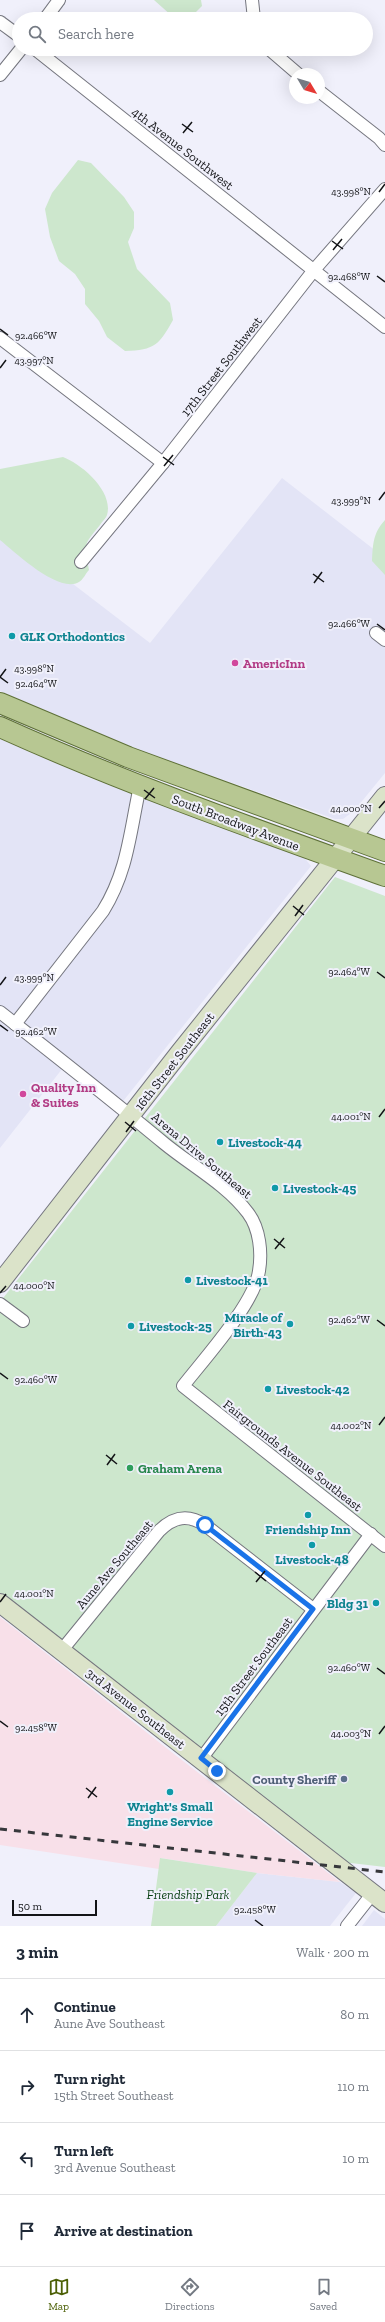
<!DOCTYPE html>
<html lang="en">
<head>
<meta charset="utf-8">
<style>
	:root { --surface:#fff; --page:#f2f2f3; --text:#1f2937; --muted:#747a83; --line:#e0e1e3; --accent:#4c6006 }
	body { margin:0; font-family:"Zilla Slab",serif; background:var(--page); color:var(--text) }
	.compass { position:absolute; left:289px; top:68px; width:36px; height:36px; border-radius:50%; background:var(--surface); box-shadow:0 4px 16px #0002; rotate:128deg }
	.scale { position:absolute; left:12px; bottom:10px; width:85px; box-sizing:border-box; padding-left:4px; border:2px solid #131417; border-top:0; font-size:11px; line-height:14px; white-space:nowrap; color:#131417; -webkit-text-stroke:3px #f0f0fb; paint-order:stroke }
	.stop { position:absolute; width:12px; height:12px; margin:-9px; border:3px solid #1a73e8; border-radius:50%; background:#fff }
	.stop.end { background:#1a73e8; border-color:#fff; box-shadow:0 1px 4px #0008 }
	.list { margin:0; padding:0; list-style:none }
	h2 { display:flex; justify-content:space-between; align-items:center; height:52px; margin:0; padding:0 16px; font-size:17px }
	h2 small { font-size:13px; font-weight:400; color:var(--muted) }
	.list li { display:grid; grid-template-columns:26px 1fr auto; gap:12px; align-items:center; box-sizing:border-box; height:72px; padding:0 16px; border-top:1px solid var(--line) }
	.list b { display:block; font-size:15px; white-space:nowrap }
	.list p { margin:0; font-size:13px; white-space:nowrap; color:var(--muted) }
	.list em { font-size:13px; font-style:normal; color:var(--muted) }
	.icon { flex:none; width:22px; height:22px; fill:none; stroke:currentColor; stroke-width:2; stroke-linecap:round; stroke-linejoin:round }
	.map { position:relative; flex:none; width:385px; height:1926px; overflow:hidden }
	.search { position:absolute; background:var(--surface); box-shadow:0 4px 16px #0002; left:12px; right:12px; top:12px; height:44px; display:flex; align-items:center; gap:10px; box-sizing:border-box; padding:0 14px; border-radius:22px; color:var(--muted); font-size:15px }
	.sheet { height:340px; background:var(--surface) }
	nav { display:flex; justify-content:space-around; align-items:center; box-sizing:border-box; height:56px; border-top:1px solid var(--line); background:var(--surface); font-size:11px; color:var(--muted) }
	nav a { display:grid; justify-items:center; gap:2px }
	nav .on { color:var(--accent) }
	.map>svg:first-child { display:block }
	.built { fill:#e3e4f6 }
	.industrial { fill:#f8e0e9 }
	.green { fill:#cde7cd }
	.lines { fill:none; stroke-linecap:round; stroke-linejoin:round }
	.minor-casing { stroke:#75767f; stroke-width:14 }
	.secondary-casing { stroke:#75767f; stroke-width:20 }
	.primary-casing { stroke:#5e7038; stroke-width:22 }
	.minor { stroke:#fff; stroke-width:12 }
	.secondary { stroke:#dbe3c9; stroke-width:18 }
	.primary { stroke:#b7c792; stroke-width:20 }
	.rail { stroke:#37383c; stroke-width:3; stroke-dasharray:7 7; stroke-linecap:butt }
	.route { stroke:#1a73e8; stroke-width:5 }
	.ticks { fill:none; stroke:#131417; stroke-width:1.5 }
	.culture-dot { fill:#0f9aa8; stroke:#f0f0fb; stroke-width:1.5 }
	.hotel-dot { fill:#d1479c; stroke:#f0f0fb; stroke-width:1.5 }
	.leisure-dot { fill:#2e9e5b; stroke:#f0f0fb; stroke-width:1.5 }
	.service-dot { fill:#5c6f8a; stroke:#f0f0fb; stroke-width:1.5 }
	.labels { text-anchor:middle; stroke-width:4; stroke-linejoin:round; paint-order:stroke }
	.street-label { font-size:13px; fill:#131417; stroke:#f0f0fb }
	.culture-label { font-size:13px; font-weight:bold; fill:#0d838f; stroke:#f0f0fb; text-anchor:start }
	.hotel-label { font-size:13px; font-weight:bold; fill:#b23c85; stroke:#f0f0fb; text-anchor:start }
	.leisure-label { font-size:13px; font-weight:bold; fill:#27864d; stroke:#f0f0fb; text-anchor:start }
	.service-label { font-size:13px; font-weight:bold; fill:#4e5e75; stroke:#f0f0fb; text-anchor:end }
	.park-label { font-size:13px; font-style:italic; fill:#083f12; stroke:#f0f0fb }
	.ticks-label { font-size:10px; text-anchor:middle; fill:#131417; stroke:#f0f0fb; stroke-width:4; stroke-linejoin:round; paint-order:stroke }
</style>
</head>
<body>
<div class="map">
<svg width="385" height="1926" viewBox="0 0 385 1926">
	<rect width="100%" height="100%" fill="#f0f0fb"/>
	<!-- built -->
	<g class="built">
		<polygon points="282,478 385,558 385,773 354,811 343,819 335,819 116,742 0,691 0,528 150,643"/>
		<polygon points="0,739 90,778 303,856 311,866 120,1105 66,1064 0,1148"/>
		<polygon points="257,1873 340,1882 356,1893 330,1926 216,1926"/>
		<polygon points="374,1910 385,1919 385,1926 362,1926"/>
	</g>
	<!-- industrial -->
	<polygon class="industrial" points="0,1617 174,1754 340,1882 257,1873 161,1858 159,1869 0,1845"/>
	<!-- green -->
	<g class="green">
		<polygon points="154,0 201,0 202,6 191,17 172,16"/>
		<path d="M78 160 91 163 124 197 134 212V228L128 242 137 269 170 303 173 320C159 345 155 350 125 351L107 337 99 321 85 304V289L75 274 59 261 50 237 45 209 52 193Z"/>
		<path d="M63 457C82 464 114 492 107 515 106 518 102 522 100 525 83 546 84 543 89 570 86 573 83 580 79 582 59 594 16 553 0 540V469Z"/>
		<path d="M385 520V575L372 561C373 544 373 533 385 520Z"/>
		<polygon points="335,877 385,896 385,1867 342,1862 0,1593 0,1302"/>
		<polygon points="160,1858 257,1873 216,1926 151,1926"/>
	</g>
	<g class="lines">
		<!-- minor casing -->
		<g class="minor-casing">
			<g id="minor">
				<polyline points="252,0 254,19"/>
				<polyline points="45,19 59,0"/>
				<polyline points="0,22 19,36"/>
				<polyline points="35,49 385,327"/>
				<polyline points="269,49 298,74"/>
				<polyline points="0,75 21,49"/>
				<polyline points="319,91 379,138 385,145"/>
				<polyline points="0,338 163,463"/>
				<polyline points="81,562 163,463 314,270 385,189"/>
				<polyline points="376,633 385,640"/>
				<path d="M0 1012C56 1056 111 1099 165 1144 192 1166 227 1185 248 1213 260 1229 262 1253 259 1271 255 1303 204 1359 183 1386L385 1546"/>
				<path d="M15 1024 103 911C128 871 130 831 140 786"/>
				<polyline points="0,1304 23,1321"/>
				<path d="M62 1650 159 1531C174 1516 188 1514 205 1525L313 1609"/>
				<polyline points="201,1759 371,1534"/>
				<polyline points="347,1926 373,1893"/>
			</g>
		</g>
		<!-- secondary casing -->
		<g class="secondary-casing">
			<g id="secondary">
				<polyline points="0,1283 180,1052 385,796"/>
				<polyline points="0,1603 385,1903"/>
			</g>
		</g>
		<!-- primary casing -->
		<g class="primary-casing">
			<g id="primary">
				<polyline points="0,703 128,757 385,851"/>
				<path d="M0 727C126 784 255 829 385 876"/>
			</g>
		</g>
		<!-- minor -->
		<use href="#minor" class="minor"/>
		<!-- secondary -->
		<use href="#secondary" class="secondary"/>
		<!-- primary -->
		<use href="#primary" class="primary"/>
		<!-- rail -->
		<polyline class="rail" points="0,1829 385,1872"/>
	</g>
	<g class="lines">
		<!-- route -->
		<polyline class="route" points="205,1525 313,1609 201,1758 217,1771"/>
	</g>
	<!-- ticks -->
	<path class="ticks" d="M182 124 193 132M183 133 192 122M379 192 385 184M332 241 343 249M333 250 342 239M377 276 385 282M0 329 8 335M0 368 6 360M163 457 174 465M164 466 173 455M379 500 385 492M313 574 324 582M314 583 322 572M377 624 385 630M0 677 8 683M0 677 6 669M144 790 155 798M145 799 154 788M379 808 385 801M293 906 304 915M295 916 303 905M377 972 385 978M0 985 6 977M0 1025 8 1031M379 1117 385 1109M125 1122 136 1131M126 1132 134 1121M274 1239 285 1248M275 1249 284 1238M0 1293 6 1286M377 1320 385 1326M0 1373 8 1379M379 1425 385 1417M106 1455 117 1464M107 1465 115 1454M255 1572 266 1581M256 1582 265 1571M0 1602 6 1594M377 1668 385 1674M0 1721 8 1727M379 1734 385 1726M86 1788 97 1797M88 1798 96 1787M255 1920 263 1926"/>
	<!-- markers -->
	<g class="culture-dot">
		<circle cx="12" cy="636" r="4"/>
		<circle cx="220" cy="1142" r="4"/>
		<circle cx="275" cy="1188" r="4"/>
		<circle cx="188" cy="1280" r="4"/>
		<circle cx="290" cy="1324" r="4"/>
		<circle cx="131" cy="1326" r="4"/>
		<circle cx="268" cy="1389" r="4"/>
		<circle cx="308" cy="1515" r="4"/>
		<circle cx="312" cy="1545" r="4"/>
		<circle cx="376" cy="1603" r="4"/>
		<circle cx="170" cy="1792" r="4"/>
	</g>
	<g class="hotel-dot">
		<circle cx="235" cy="663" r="4"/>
		<circle cx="23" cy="1094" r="4"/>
	</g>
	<circle class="leisure-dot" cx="130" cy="1468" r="4"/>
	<circle class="service-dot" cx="344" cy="1779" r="4"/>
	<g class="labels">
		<!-- street labels -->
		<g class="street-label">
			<text transform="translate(183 148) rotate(38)" y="5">4th Avenue Southwest</text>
			<text transform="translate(221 366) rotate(-52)" y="5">17th Street Southwest</text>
			<text transform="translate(236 822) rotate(21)" y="5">South Broadway Avenue</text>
			<text transform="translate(174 1061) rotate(-52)" y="5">16th Street Southeast</text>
			<text transform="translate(202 1155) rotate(40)" y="5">Arena Drive Southeast</text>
			<text transform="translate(293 1455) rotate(38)" y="5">Fairgrounds Avenue Southeast</text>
			<text transform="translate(114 1564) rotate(-50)" y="5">Aune Ave Southeast</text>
			<text transform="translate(253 1666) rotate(-53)" y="5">15th Street Southeast</text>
			<text transform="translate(136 1708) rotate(38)" y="5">3rd Avenue Southeast</text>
		</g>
		<!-- culture labels -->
		<g class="culture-label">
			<text x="20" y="641">GLK Orthodontics</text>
			<text x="228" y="1147">Livestock-44</text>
			<text x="283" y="1193">Livestock-45</text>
			<text x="196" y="1285">Livestock-41</text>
			<text x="282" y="1322" text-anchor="end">Miracle of<tspan x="282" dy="15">Birth-43</tspan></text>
			<text x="139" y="1331">Livestock-25</text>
			<text x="276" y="1394">Livestock-42</text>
			<text x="308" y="1534" text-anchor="middle">Friendship Inn</text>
			<text x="312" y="1564" text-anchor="middle">Livestock-48</text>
			<text x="368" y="1608" text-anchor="end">Bldg 31</text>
			<text x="170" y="1811" text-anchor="middle">Wright's Small<tspan x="170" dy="15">Engine Service</tspan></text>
		</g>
		<!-- hotel labels -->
		<g class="hotel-label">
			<text x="243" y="668">AmericInn</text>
			<text x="31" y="1092">Quality Inn<tspan x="31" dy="15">&amp; Suites</tspan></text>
		</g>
		<!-- leisure labels -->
		<g class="leisure-label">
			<text x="138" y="1473">Graham Arena</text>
		</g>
		<!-- service labels -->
		<g class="service-label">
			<text x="336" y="1784">County Sheriff</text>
		</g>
		<!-- park labels -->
		<g class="park-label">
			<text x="188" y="1899">Friendship Park</text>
		</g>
	</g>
	<g class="ticks-label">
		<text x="351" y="195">43.998°N</text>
		<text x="349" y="280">92.468°W</text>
		<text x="36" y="339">92.466°W</text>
		<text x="34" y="364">43.997°N</text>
		<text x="351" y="504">43.999°N</text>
		<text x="349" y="627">92.466°W</text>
		<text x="34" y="672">43.998°N</text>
		<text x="36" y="687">92.464°W</text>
		<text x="351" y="812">44.000°N</text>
		<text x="349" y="975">92.464°W</text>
		<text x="34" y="981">43.999°N</text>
		<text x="36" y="1035">92.462°W</text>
		<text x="351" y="1120">44.001°N</text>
		<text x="34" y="1289">44.000°N</text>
		<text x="349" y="1323">92.462°W</text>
		<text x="36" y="1383">92.460°W</text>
		<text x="351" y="1429">44.002°N</text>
		<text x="34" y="1597">44.001°N</text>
		<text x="349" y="1671">92.460°W</text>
		<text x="36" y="1731">92.458°W</text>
		<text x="351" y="1737">44.003°N</text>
		<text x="255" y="1913">92.458°W</text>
	</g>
</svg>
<svg class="compass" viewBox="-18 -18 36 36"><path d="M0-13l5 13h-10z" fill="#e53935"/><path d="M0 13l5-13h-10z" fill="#747a83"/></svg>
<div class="scale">50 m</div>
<div class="stop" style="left:205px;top:1525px"></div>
<div class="stop end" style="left:217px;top:1771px"></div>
<div class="search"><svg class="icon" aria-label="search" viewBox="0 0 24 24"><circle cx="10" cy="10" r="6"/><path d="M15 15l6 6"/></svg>Search here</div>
</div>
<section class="sheet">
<h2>3 min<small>Walk · 200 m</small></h2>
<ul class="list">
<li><svg class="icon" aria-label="ahead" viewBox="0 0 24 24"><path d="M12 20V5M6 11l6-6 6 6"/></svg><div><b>Continue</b><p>Aune Ave Southeast</p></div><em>80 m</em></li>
<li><svg class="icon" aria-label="right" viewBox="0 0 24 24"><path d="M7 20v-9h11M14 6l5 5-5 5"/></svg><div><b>Turn right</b><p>15th Street Southeast</p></div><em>110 m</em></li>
<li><svg class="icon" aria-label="left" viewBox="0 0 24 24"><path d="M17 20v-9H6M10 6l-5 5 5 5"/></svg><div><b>Turn left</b><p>3rd Avenue Southeast</p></div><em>10 m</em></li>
<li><svg class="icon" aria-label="arrive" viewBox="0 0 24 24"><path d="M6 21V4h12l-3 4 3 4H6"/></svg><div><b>Arrive at destination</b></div></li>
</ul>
</section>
<nav>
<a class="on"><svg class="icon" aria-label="map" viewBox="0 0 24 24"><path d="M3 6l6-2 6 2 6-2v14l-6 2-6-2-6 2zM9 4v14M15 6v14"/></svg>Map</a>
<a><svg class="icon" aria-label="directions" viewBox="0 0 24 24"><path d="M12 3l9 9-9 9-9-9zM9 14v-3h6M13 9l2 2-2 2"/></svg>Directions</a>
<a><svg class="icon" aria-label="saved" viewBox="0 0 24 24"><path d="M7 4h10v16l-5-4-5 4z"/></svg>Saved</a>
</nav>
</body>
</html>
